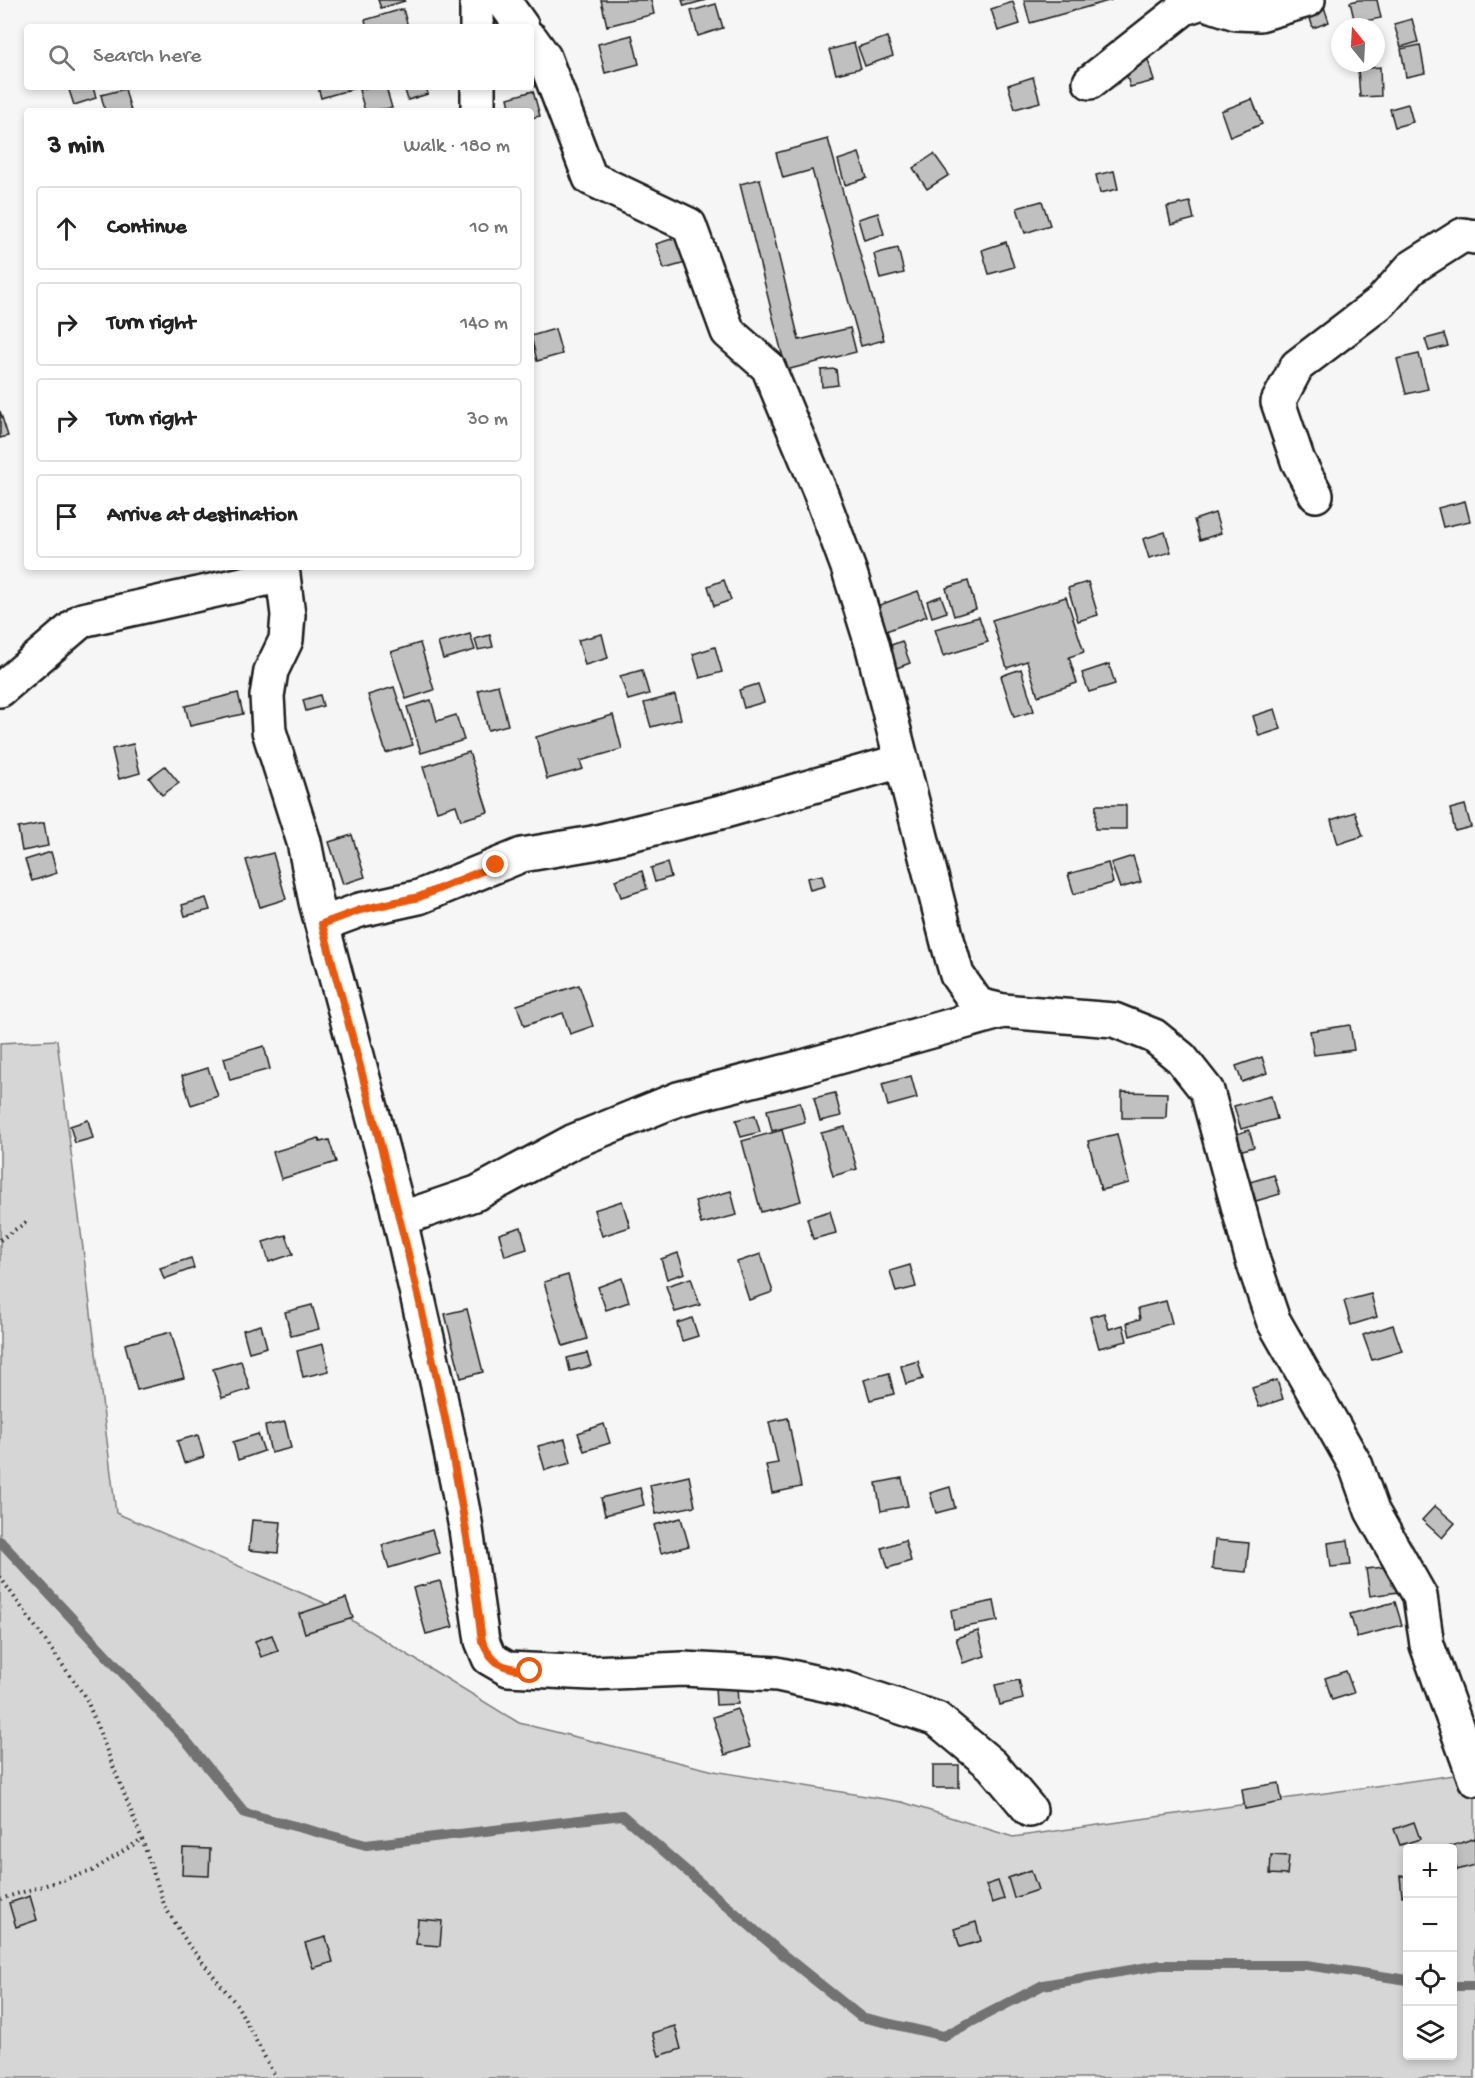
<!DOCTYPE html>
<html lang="en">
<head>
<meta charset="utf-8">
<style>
	:root { --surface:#fff; --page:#f2f2f2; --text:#222; --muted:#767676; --line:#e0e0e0 }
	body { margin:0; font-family:"Gochi Hand",sans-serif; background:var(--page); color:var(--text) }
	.controls { position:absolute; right:18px; bottom:18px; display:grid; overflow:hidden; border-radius:6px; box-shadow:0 3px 9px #0003 }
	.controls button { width:54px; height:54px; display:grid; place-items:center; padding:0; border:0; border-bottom:2px solid var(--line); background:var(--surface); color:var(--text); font:30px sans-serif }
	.compass { position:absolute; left:1331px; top:18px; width:54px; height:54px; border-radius:50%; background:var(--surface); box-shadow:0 3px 9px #0003; rotate:342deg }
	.stop { position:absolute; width:18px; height:18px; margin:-14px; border:4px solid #ea580c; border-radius:50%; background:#fff }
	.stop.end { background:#ea580c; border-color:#fff; box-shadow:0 2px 6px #0008 }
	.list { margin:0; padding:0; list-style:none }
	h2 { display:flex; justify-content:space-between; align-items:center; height:78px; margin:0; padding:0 24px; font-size:26px }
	h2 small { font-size:20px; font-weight:400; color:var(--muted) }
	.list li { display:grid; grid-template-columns:39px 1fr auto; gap:18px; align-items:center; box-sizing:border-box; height:84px; margin:0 12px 12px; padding:0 12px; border:2px solid var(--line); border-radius:6px }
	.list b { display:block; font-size:22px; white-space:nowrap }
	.list em { font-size:20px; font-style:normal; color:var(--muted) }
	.icon { flex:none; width:33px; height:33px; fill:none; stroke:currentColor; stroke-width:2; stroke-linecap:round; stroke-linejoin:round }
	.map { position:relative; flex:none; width:1475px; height:2078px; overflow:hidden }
	.search { position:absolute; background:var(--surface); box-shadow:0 3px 9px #0003; left:24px; top:24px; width:510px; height:66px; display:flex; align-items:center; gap:15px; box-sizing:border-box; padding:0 21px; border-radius:6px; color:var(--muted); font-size:22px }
	.panel { position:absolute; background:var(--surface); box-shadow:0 3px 9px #0003; left:24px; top:108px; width:510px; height:462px; border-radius:6px }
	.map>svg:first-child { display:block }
	.green { fill:#d6d6d6; stroke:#797979; stroke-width:1.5; fill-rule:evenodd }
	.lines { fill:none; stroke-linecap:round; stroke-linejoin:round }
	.stream { stroke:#727272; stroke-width:10 }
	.building { fill:#c0c0c0; stroke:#1c1c1c; stroke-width:1.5 }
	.minor-casing { stroke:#1c1c1c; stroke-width:38 }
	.path { stroke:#1c1c1c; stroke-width:4; stroke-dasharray:1.5 4.5; stroke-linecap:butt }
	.minor { stroke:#fff; stroke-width:33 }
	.route { stroke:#ea580c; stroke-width:8 }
</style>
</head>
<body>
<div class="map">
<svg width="1475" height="2078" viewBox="0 0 1475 2078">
	<rect width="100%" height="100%" fill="#f6f6f6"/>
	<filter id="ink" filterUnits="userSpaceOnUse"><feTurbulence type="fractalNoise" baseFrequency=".0167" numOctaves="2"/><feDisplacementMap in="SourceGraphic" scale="12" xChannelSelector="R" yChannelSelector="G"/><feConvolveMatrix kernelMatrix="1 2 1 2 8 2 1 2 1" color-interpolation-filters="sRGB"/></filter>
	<g filter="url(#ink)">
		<!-- green -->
		<path class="green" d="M57 1040 116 1513 322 1602 519 1723 714 1771 902 1802 1013 1837 1475 1772V2078H0V1043ZM1408 1848H1452V2056H1408Z"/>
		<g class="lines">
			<!-- stream -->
			<g class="stream">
				<polyline points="0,1541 188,1743 245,1813 366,1845 622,1815 786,1957 861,2017 944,2036 1043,1985 1160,1965 1306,1965 1408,1980"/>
				<polyline points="1452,1986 1475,1986"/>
			</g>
		</g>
		<!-- building -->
		<g class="building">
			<polygon points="378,0 405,0 405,1 381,8"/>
			<polygon points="601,0 651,0 654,14 607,26"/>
			<polygon points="682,0 706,0 684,6"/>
			<polygon points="1024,0 1112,0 1030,23"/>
			<polygon points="1359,0 1377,0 1381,18 1355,23 1350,2"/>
			<polygon points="1013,2 1020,24 998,31 991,9"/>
			<polygon points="716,4 723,28 698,36 691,11"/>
			<polygon points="1324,7 1329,22 1313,28 1308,12"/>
			<polygon points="403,9 408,27 367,27 365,20"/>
			<polygon points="1412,19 1418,42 1401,47 1394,24"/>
			<polygon points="632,35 639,64 605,73 598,44"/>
			<polygon points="887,37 893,56 865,66 858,47"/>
			<polygon points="854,43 861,68 836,74 829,50"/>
			<polygon points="1420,45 1425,73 1406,77 1401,49"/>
			<polygon points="1148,59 1154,81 1130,87 1124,65"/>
			<polygon points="1380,67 1381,96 1360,97 1358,69"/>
			<polygon points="1033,77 1040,102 1015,109 1008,85"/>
			<polygon points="68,87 93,87 96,98 74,105"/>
			<polygon points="318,87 359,87 321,98"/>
			<polygon points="370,87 386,87 392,108 365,111 359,90"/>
			<polygon points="404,87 426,87 428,94 408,100"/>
			<polygon points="125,89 131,111 105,111 101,95"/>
			<polygon points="533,91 540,116 531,118 531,111 511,111 508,98"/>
			<polygon points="1252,99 1262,124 1230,137 1221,111"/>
			<polygon points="1408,104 1413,122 1395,127 1390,109"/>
			<polygon points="828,139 884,340 861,346 812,170 783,178 776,153"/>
			<polygon points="859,153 867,178 845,185 838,160"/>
			<polygon points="934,154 949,175 927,189 913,168"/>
			<polygon points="1114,171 1118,189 1100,193 1096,175"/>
			<polygon points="760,179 799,340 850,328 856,352 786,370 740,184"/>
			<polygon points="1042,201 1050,225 1025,233 1017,208"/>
			<polygon points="1190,202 1194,219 1171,225 1167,207"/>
			<polygon points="878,213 884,234 864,240 858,219"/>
			<polygon points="681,236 689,262 664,269 656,244"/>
			<polygon points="1006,242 1014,267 989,274 982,250"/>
			<polygon points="898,248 904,273 880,279 874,254"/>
			<polygon points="555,329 562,354 537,361 531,336"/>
			<polygon points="1444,334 1448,346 1429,351 1425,339"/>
			<polygon points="1419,354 1428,389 1406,394 1397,359"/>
			<polygon points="836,369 838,385 822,387 821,370"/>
			<polygon points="0,411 8,436 0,438"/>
			<polygon points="1465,501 1470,521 1443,527 1438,508"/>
			<polygon points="1215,513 1221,533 1200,540 1194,520"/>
			<polygon points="1165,532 1171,552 1149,558 1143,539"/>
			<polygon points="724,580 731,600 714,606 708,586"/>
			<polygon points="968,581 976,609 954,616 946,588"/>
			<polygon points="1088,582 1098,615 1078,621 1068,588"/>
			<polygon points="918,591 927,616 886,631 877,606"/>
			<polygon points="941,596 947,612 932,617 927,601"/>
			<polygon points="1066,597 1084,652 1069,657 1077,683 1038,696 1027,661 1007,668 992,620"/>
			<polygon points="979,617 988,642 943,656 935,629"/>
			<polygon points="470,634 475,650 443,659 438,643"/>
			<polygon points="602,634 608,658 585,665 578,640"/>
			<polygon points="490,635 493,647 478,650 475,639"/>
			<polygon points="902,641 910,663 894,669 886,647"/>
			<polygon points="420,643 434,690 406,699 391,652"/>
			<polygon points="715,647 722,672 700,678 693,654"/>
			<polygon points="1109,664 1115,684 1089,692 1082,673"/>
			<polygon points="1021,669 1034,711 1014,717 1001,676"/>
			<polygon points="642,670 649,694 628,700 620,676"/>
			<polygon points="758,684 764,702 744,708 739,690"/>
			<polygon points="498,685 508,725 488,730 478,690"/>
			<polygon points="394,687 413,745 386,753 368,695"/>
			<polygon points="238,693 243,714 190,726 185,706"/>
			<polygon points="320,695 323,706 306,711 303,700"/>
			<polygon points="675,695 681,719 651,727 644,703"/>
			<polygon points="431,700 437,721 456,715 464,740 421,753 407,707"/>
			<polygon points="1275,709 1281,729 1259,736 1253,716"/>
			<polygon points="613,715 622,749 580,761 583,769 547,779 536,737"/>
			<polygon points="133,744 140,773 119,779 112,749"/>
			<polygon points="469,752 488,812 461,820 456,805 437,811 423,767"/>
			<polygon points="165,766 179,783 162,795 149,778"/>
			<polygon points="1096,805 1126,805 1126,829 1095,829"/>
			<polygon points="1465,805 1471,827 1455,831 1450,809"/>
			<polygon points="1355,812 1363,836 1338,844 1331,820"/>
			<polygon points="44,823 48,846 22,851 18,828"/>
			<polygon points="352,835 365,877 343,884 329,842"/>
			<polygon points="51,852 57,873 32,881 25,860"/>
			<polygon points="273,853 286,899 260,907 246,860"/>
			<polygon points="1133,856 1141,882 1120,888 1111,863"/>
			<polygon points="667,863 671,877 655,882 651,868"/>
			<polygon points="1108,863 1113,883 1074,894 1068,874"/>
			<polygon points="642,871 647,889 621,897 615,880"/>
			<polygon points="822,875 825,886 810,890 807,878"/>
			<polygon points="206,898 210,910 185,916 182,905"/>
			<polygon points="579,985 593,1026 570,1034 563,1013 524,1026 517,1005"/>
			<polygon points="1350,1025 1354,1050 1314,1055 1310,1031"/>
			<polygon points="264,1046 270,1069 230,1080 224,1058"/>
			<polygon points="1262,1057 1267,1073 1242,1082 1236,1066"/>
			<polygon points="208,1068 218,1096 191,1105 182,1076"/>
			<polygon points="911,1076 917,1098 888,1106 882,1084"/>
			<polygon points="1122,1092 1167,1093 1166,1118 1122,1118"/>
			<polygon points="835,1093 841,1116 820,1121 814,1098"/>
			<polygon points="1271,1096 1277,1119 1241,1129 1234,1106"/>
			<polygon points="800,1102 805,1122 772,1131 767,1110"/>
			<polygon points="755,1115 760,1132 741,1137 736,1120"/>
			<polygon points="88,1120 93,1138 75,1143 70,1126"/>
			<polygon points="845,1127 857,1169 833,1176 821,1133"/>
			<polygon points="782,1130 801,1201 761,1212 742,1141"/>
			<polygon points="1249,1130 1254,1147 1239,1151 1234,1135"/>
			<polygon points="1117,1134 1129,1183 1101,1190 1088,1141"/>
			<polygon points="319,1138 320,1142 329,1140 336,1162 281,1179 273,1152"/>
			<polygon points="1274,1175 1280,1194 1256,1201 1250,1182"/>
			<polygon points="731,1191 737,1215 701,1224 695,1201"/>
			<polygon points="622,1201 630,1227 602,1236 594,1210"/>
			<polygon points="830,1211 836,1233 813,1239 807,1218"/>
			<polygon points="521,1227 527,1249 505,1256 499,1234"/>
			<polygon points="286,1235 293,1254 269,1262 263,1242"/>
			<polygon points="678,1253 685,1273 667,1279 661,1259"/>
			<polygon points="761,1254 773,1292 749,1300 737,1262"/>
			<polygon points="191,1258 194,1268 164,1279 160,1268"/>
			<polygon points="910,1265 916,1287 896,1292 890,1271"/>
			<polygon points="568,1275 587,1339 563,1346 544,1282"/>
			<polygon points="622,1278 629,1302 606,1310 598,1287"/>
			<polygon points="691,1278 700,1305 675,1312 666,1286"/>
			<polygon points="1371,1294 1377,1317 1351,1325 1344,1301"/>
			<polygon points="1166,1301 1172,1323 1130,1336 1127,1323 1140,1319 1138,1308"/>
			<polygon points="312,1305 319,1329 291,1336 285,1312"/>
			<polygon points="467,1309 483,1372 461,1378 445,1314"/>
			<polygon points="1104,1313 1109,1329 1123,1325 1127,1341 1099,1348 1090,1317"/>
			<polygon points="692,1318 698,1336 682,1341 677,1323"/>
			<polygon points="261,1325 267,1347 249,1352 243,1330"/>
			<polygon points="1393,1325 1402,1351 1372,1360 1363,1335"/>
			<polygon points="171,1332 184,1378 137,1390 125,1344"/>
			<polygon points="323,1344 329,1371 303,1377 297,1351"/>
			<polygon points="587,1353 591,1366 570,1371 567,1358"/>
			<polygon points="241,1361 250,1389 222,1398 213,1369"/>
			<polygon points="918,1361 923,1379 906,1384 901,1366"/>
			<polygon points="889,1373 894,1394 870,1400 864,1380"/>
			<polygon points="1277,1380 1283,1399 1259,1407 1252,1388"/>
			<polygon points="788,1418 801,1487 772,1493 766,1465 778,1463 769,1422"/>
			<polygon points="285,1422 291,1448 271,1453 265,1426"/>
			<polygon points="604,1424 610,1443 584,1451 578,1433"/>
			<polygon points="258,1434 264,1451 238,1460 233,1442"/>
			<polygon points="198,1435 204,1457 184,1463 177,1441"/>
			<polygon points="565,1439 571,1463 545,1470 538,1446"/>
			<polygon points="689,1476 695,1506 656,1514 650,1485"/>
			<polygon points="902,1478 908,1506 881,1511 876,1483"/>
			<polygon points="950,1487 955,1508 936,1513 930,1493"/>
			<polygon points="640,1488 644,1505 605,1515 601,1498"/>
			<polygon points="1435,1506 1455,1523 1442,1538 1422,1520"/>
			<polygon points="681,1518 689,1546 661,1553 654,1525"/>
			<polygon points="252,1520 281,1522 278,1553 249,1550"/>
			<polygon points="432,1530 439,1553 389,1568 382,1545"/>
			<polygon points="905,1540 911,1561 888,1568 882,1548"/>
			<polygon points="1215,1540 1249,1543 1246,1572 1212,1569"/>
			<polygon points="1348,1540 1351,1565 1331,1567 1328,1543"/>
			<polygon points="1394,1566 1398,1592 1370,1596 1366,1569"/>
			<polygon points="440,1581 453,1627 426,1634 413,1588"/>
			<polygon points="346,1598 353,1618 305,1633 299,1614"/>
			<polygon points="994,1601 998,1621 954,1629 951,1610"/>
			<polygon points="1395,1602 1402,1625 1357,1637 1350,1614"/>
			<polygon points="978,1631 985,1656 963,1663 956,1638"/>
			<polygon points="272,1635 278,1651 261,1657 255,1641"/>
			<polygon points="1346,1671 1354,1693 1332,1700 1325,1678"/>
			<polygon points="1019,1680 1023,1699 1000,1705 995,1685"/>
			<polygon points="737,1684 738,1704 716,1705 715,1686"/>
			<polygon points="737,1709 750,1747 725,1755 713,1717"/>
			<rect x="933" y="1765" width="26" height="23"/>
			<polygon points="1279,1783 1282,1802 1245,1809 1242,1789"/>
			<polygon points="1414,1822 1420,1839 1400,1845 1394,1829"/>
			<polygon points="1475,1838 1475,1865 1457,1870 1452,1848 1449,1847"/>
			<polygon points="183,1848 210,1849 209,1876 182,1875"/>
			<polygon points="1271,1855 1289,1856 1287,1875 1270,1874"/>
			<polygon points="1031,1870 1038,1890 1014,1898 1008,1878"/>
			<polygon points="1400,1876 1408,1876 1408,1895 1402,1896"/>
			<polygon points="998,1881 1004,1899 992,1903 986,1885"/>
			<polygon points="30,1896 37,1920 16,1927 9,1903"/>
			<polygon points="418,1919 442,1921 440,1946 416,1944"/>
			<polygon points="976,1922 981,1941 960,1947 954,1929"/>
			<polygon points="326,1937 333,1962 313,1968 305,1943"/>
			<polygon points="675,2026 681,2049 659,2056 652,2033"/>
		</g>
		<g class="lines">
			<!-- minor casing -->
			<g class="minor-casing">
				<g id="minor">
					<polyline points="477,0 477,27"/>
					<polyline points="503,0 522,27"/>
					<polyline points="531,39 544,57 590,178 689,225 728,332 768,367 819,489 849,570 872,644 948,943 957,975 978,1005 1003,1011 1114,1020 1154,1036 1181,1058 1207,1091 1253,1261 1273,1320 1356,1466 1372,1511 1420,1596 1427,1645 1475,1779"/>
					<polyline points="1090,82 1184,8 1202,2 1236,13 1260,14 1308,0"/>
					<polyline points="478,87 478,111"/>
					<polyline points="1316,495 1298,461 1278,402 1297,366 1381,302 1411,268 1463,235 1475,237"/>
					<polyline points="0,690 82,620 283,575 288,615 286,640 271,671 267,696 269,731 304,842 316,902 395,1198 438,1386 465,1522 482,1641 489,1658 508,1669 592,1673 683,1669 777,1674 846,1689 937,1719 992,1765 1030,1810"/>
					<polyline points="322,924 360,910 419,897 522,855 593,843 725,811 901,761"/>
					<polyline points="400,1219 477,1193 574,1141 678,1099 803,1067 1003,1011"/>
				</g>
			</g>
			<!-- path -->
			<g class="path">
				<polyline points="0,1240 26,1222"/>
				<polyline points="0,1577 86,1698 142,1839 165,1907 188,1944 237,2005 276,2078"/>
				<polyline points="0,1899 92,1871 142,1839"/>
			</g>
			<!-- minor -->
			<use href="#minor" class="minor"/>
		</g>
	</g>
	<g class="lines" filter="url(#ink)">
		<!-- route -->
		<path class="route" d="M496 865 419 897 360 910 322 924C385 1160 452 1397 482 1641 493 1666 504 1668 530 1671"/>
	</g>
</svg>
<div class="controls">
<button>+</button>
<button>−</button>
<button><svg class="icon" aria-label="locate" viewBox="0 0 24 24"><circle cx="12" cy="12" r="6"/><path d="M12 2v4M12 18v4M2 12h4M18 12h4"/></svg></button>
<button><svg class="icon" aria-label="layers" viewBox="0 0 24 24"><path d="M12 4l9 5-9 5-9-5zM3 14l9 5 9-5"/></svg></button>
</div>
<svg class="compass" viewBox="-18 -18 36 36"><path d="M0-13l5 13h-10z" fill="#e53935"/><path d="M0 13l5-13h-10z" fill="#767676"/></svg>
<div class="stop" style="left:530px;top:1671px"></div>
<div class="stop end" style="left:496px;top:865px"></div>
<div class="search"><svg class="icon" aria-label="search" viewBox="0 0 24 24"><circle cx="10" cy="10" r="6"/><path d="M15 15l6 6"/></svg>Search here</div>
<section class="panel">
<h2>3 min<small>Walk · 180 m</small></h2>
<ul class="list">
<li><svg class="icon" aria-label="ahead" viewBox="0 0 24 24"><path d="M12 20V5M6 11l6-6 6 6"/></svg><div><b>Continue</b></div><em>10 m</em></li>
<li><svg class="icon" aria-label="right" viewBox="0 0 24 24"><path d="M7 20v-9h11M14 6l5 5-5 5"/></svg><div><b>Turn right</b></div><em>140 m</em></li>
<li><svg class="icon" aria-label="right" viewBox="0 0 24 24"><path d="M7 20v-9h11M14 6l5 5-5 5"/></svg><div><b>Turn right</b></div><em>30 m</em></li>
<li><svg class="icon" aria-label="arrive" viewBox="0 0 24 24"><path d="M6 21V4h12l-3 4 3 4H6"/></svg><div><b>Arrive at destination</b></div></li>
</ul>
</section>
</div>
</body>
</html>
